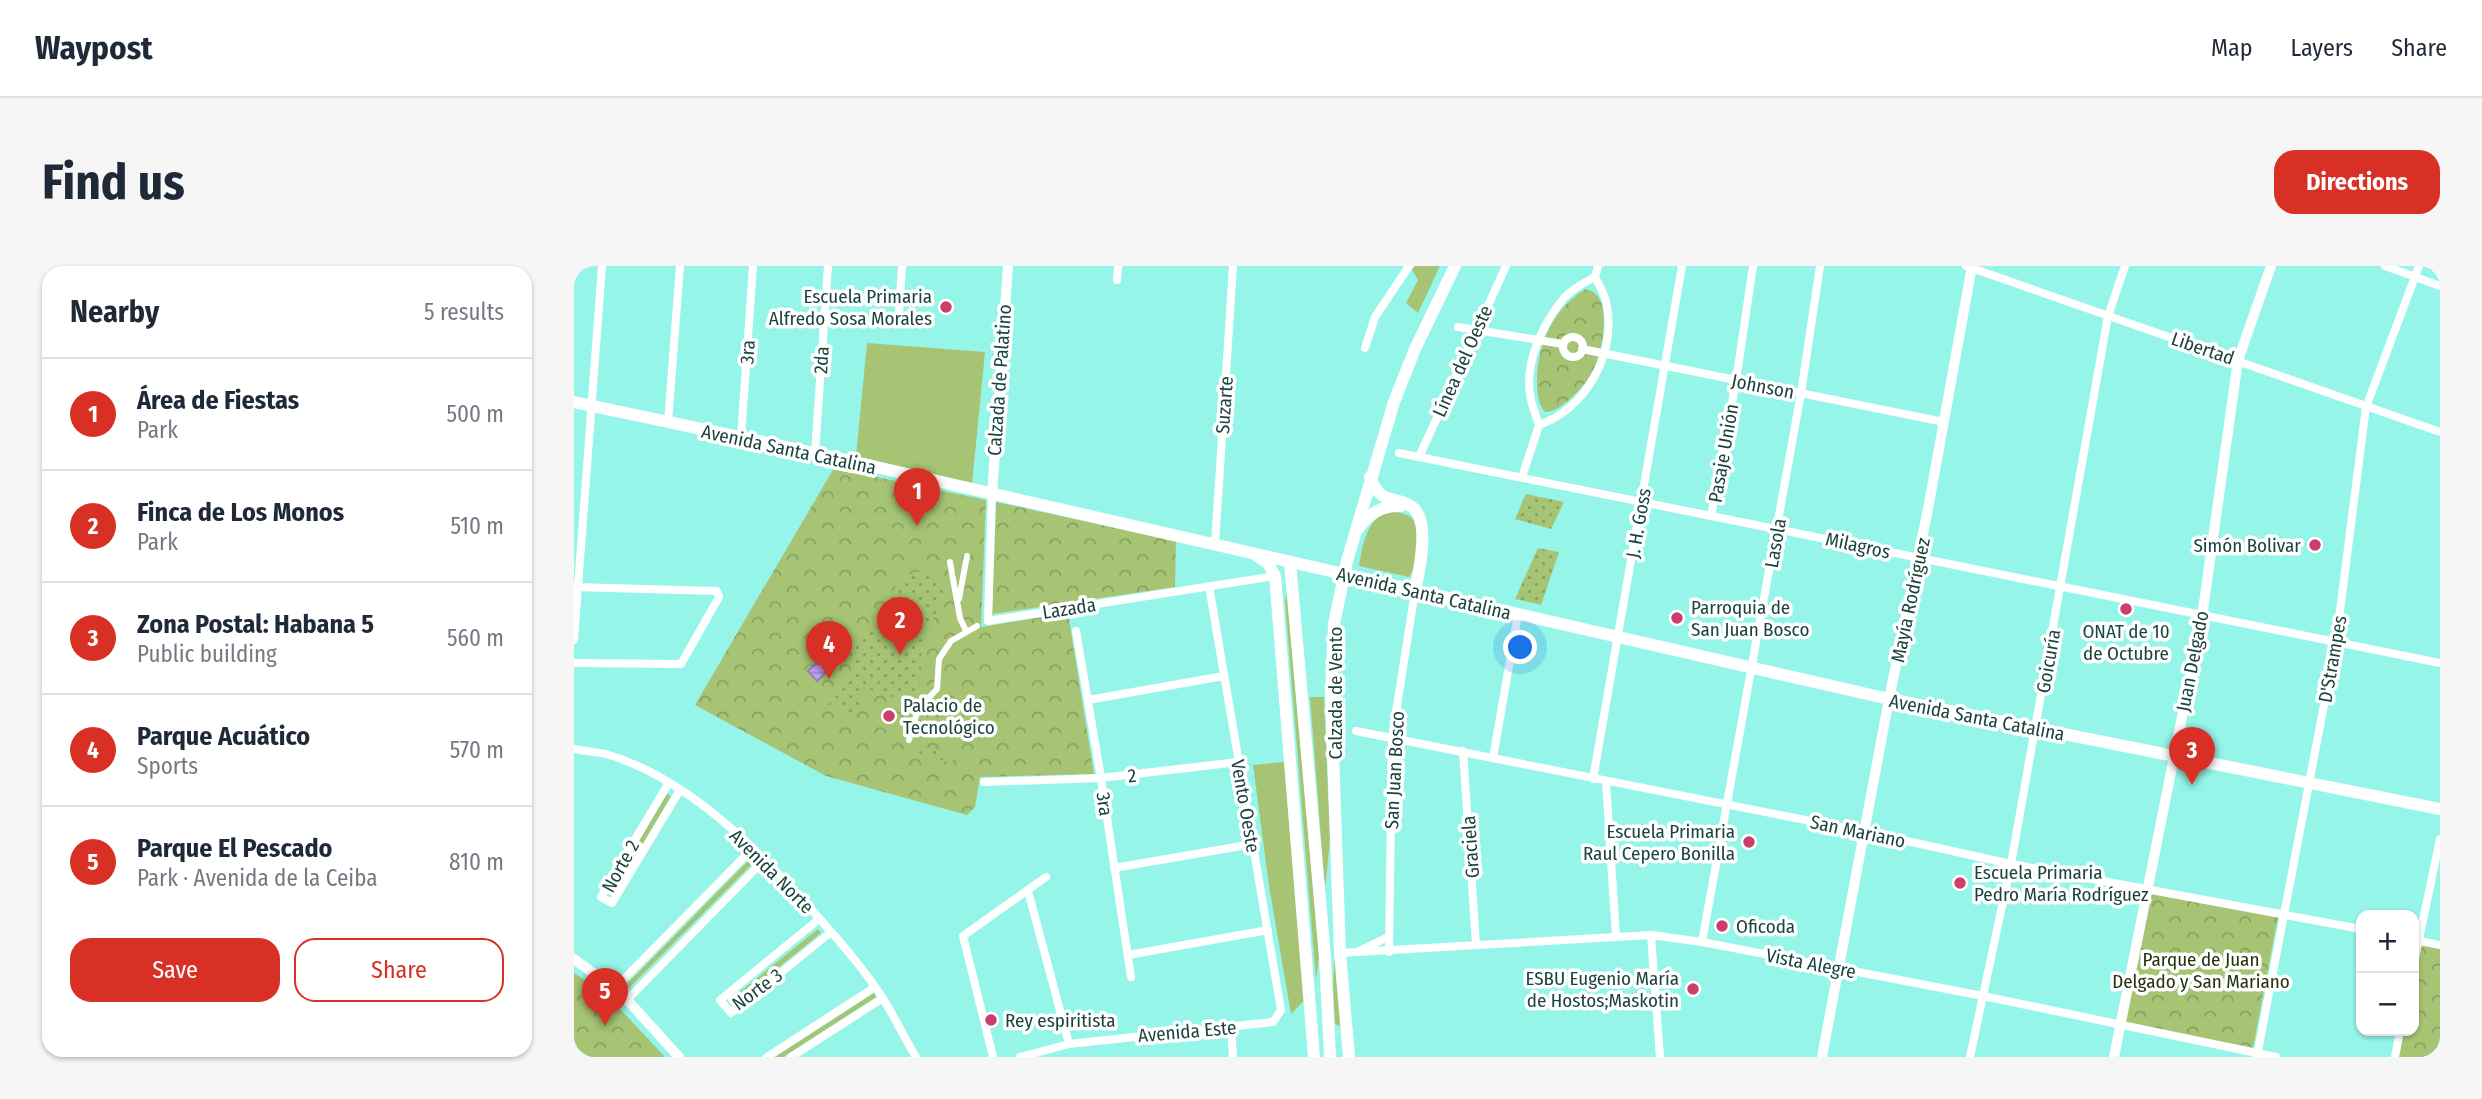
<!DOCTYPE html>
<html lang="en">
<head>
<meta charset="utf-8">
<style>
	:root { --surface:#fff; --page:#f6f6f7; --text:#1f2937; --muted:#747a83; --line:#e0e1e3; --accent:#d93025 }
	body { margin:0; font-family:"Fira Sans Condensed",sans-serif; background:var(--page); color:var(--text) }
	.controls { position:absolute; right:21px; bottom:21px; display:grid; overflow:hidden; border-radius:14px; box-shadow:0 2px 5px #0004 }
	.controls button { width:63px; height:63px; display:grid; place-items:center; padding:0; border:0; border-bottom:2px solid var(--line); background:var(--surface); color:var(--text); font:35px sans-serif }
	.you { position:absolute; left:947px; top:382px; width:24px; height:24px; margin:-18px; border:5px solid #fff; border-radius:50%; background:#1a73e8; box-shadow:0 0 0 10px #1a73e833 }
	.badge { display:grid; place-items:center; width:46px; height:46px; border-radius:50%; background:var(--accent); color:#fff; font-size:23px; font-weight:700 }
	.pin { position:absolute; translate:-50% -58px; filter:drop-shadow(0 2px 4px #0008) }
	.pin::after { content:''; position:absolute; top:37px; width:24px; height:21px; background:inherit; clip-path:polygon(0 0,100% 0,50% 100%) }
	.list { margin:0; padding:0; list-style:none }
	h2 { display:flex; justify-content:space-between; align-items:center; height:91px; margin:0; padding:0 28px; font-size:30px }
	h2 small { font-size:23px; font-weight:400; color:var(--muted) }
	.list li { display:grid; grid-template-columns:46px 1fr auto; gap:21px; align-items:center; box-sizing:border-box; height:112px; padding:0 28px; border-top:2px solid var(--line) }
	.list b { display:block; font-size:26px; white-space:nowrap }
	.list p { margin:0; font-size:23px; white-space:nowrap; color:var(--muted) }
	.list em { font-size:23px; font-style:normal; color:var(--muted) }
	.actions { display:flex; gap:14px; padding:21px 28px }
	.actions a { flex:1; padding:16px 0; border:2px solid var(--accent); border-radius:21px; text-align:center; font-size:24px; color:var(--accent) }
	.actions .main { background:var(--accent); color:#fff }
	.map { position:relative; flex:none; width:1866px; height:791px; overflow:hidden; border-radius:21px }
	header { display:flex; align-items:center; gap:42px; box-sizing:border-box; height:98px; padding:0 35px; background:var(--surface); border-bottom:2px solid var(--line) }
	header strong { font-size:33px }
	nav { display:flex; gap:38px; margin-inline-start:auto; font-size:24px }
	.intro { display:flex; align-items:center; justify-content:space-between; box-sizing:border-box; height:168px; padding:0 42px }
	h1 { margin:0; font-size:49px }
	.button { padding:18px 32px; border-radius:21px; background:var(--accent); color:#fff; font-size:24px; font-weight:700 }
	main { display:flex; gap:42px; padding:0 42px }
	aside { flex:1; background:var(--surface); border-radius:21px; box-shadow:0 2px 5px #0004 }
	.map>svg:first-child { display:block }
	.grass { fill:#a7c474 }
	.forest { fill:url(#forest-crowns) }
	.garden { fill:url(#garden-dots) }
	.water { fill:url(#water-rules); stroke:#9384bc; stroke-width:2 }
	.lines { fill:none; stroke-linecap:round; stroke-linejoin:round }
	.pedestrian { stroke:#fff; stroke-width:6 }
	.minor { stroke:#fff; stroke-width:8 }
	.tertiary { stroke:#fff; stroke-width:10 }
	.secondary { stroke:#fff; stroke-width:10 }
	.primary { stroke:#fff; stroke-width:12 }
	.poi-dot { fill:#cc3f6c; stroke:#fff; stroke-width:2.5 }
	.labels { text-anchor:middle; stroke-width:7; stroke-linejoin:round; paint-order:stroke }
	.poi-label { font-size:19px; fill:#1c443f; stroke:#fff; text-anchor:start }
	.street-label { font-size:19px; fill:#1c443f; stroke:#fff }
	.park-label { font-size:19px; fill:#27330f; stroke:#fff }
</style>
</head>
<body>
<header>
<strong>Waypost</strong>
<nav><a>Map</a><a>Layers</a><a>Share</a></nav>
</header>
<div class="intro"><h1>Find us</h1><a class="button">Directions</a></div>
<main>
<aside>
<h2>Nearby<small>5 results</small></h2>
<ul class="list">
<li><span class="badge">1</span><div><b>Área de Fiestas</b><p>Park</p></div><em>500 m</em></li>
<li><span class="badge">2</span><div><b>Finca de Los Monos</b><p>Park</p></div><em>510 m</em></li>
<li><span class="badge">3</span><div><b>Zona Postal: Habana 5</b><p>Public building</p></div><em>560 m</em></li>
<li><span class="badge">4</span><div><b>Parque Acuático</b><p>Sports</p></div><em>570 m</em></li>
<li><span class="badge">5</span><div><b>Parque El Pescado</b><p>Park · Avenida de la Ceiba</p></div><em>810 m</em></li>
</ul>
<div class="actions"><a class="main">Save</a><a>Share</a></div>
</aside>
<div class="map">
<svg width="1866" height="791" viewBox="0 0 1866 791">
	<defs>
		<pattern id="forest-crowns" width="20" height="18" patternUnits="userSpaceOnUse" patternTransform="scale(1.75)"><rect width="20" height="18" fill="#a7c474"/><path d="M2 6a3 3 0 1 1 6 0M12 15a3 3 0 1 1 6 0" fill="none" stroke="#87a161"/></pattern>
		<pattern id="garden-dots" width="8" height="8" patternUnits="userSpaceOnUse" patternTransform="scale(1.75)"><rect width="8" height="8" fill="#a7c474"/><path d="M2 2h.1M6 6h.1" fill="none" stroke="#87a161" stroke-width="1.8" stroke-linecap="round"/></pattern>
		<pattern id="water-rules" width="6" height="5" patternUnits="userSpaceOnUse" patternTransform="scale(1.75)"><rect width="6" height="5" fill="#c6a0f1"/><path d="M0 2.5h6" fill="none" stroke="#a084c5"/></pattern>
	</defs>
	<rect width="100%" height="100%" fill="#96f5e9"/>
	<!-- grass -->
	<g class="grass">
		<polygon points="841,0 866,0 844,47 832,37 844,14 838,4"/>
		<polygon points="293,77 411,86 398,218 282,190"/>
		<path d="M811 246C841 245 846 255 842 284 841 294 841 303 835 311L785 300C789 279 791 258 811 246Z"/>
		<polygon points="713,326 745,692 742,714 711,335"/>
		<polygon points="736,431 750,431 756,574 751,624"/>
		<polygon points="710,496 730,735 717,748 695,620 679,499"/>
		<polygon points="93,528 97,530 39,628 35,626"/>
		<polygon points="179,590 183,593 54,723 51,720"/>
		<polygon points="761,685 768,761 761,758 759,719"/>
		<polygon points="300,727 302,731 209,791 201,791"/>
	</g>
	<!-- forest -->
	<g class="forest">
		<path d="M1012 23C1042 28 1028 93 1016 110 1008 122 986 147 971 146 964 138 963 126 963 116 963 79 979 42 1012 23Z"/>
		<polygon points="260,202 412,234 407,361 494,347 520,508 406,511 401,541 393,549 252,510 121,439"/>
		<polygon points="422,236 602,275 601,321 418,348"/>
		<polygon points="1575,626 1704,651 1679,782 1550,757"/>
		<polygon points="244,663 247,667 161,737 157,733"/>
		<polygon points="1844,675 1866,679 1866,791 1821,791 1826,765 1840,765 1840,697"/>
		<polygon points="0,707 34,730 91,791 0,791"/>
	</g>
	<!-- garden -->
	<g class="garden">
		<polygon points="952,228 990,236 977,263 941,253"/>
		<polygon points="964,282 985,286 967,339 941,333"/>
		<path d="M346 306C391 318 357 349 350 373 345 393 346 418 345 439L291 422 282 448 271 447 254 439 286 403 271 381C281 375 296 368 303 358 316 339 317 308 346 306Z"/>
		<polygon points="347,479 378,489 379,495 375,496 346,488 343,482"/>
	</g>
	<!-- water -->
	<polygon class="water" points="250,390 259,400 243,415 234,405"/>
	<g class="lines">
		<!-- pedestrian -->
		<g class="pedestrian">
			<polyline points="376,296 386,352 392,365"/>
			<polyline points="385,333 393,290"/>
			<polyline points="335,474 344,443 363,423 365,393 377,375 403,360"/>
		</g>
		<!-- minor -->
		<g class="minor">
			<polyline points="1392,0 1866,166"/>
			<polyline points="1811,0 1866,20"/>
			<polyline points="543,14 544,0"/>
			<polyline points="325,47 328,0"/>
			<polyline points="884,61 989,78"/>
			<circle cx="999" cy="81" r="10"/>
			<polyline points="791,82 801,51 835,0"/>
			<polyline points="1008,83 1370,156"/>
			<polyline points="94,156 106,0"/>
			<path d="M965 159C962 149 957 138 956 128 951 95 969 57 990 32 998 23 1009 17 1021 11"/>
			<polyline points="167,171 179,0"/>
			<polyline points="241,187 254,0"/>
			<polyline points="825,187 1866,397"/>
			<polyline points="845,191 932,0"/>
			<path d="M948 211 965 159C1011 144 1042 88 1033 41 1032 30 1026 21 1021 11L1024 0"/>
			<polyline points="418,229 414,355 701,310"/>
			<polyline points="1137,250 1162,115 1179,0"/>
			<polyline points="641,278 659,0"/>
			<polyline points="0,321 143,325 145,331 107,398 0,397"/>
			<polyline points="502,365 527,512 557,711"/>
			<polyline points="0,374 28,0"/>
			<polyline points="514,434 650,410"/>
			<polyline points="782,465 1292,566 1437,598 1787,663"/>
			<path d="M0 483C10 485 21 486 32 488 115 512 189 588 245 652 267 677 289 702 308 731 320 750 330 771 342 791"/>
			<polyline points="889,485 902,678"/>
			<polyline points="919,492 944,348"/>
			<polyline points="1019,513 1108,0"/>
			<polyline points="410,516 527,512 664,496"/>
			<polyline points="1032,516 1042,670"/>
			<polyline points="94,518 27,631 38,637 106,524"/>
			<polyline points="540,602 679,578"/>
			<polyline points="454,625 495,778"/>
			<polyline points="245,653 146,734 157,747 257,666"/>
			<polyline points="1077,669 1086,791"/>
			<polyline points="1841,674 1866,679"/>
			<polyline points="1128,676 1227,127 1246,0"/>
			<polyline points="785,685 814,671"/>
			<polyline points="815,686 818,472 841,325"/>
			<polyline points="766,687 1077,669 1128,676 1409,730 1702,791"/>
			<polyline points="554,689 694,664"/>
			<polyline points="1840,697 1866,573"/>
			<polyline points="41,722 179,582"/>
			<polyline points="53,734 191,593"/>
			<polyline points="657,761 659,791"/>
			<polyline points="1683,790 1762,376 1792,141 1845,0"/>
			<polyline points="193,791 301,721"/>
			<polyline points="217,791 309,732"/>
			<polyline points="419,791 389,670 472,611"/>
			<polyline points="446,791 495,778 699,756 707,744 635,320"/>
			<polyline points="1396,791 1437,598 1534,50 1551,0"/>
			<polyline points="1821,791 1826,765"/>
		</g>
		<!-- tertiary -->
		<g class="tertiary">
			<polyline points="418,229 434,0"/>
			<polyline points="0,693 47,727 105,791"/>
			<polyline points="1540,791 1628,351 1664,94 1697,0"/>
		</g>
		<!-- secondary -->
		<polyline class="secondary" points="1248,791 1315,433 1354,243 1398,0"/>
		<!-- primary -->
		<g class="primary">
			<polyline points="0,136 241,187 1315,433 1866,543"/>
			<path d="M796 211C809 242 818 227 838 241 857 254 845 306 841 325"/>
			<path d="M784 263C794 248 809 239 827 240"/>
			<polyline points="683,290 694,297 701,310 740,791"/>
			<polyline points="716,297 751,690 756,791"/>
			<polyline points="775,791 766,687 757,429 760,358 773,295 820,136 841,83 881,0"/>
		</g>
	</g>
	<!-- markers -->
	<g class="poi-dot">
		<circle cx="372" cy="41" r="7"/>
		<circle cx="1741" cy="279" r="7"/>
		<circle cx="1552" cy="343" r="7"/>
		<circle cx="1103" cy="352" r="7"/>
		<circle cx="315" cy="450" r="7"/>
		<circle cx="1175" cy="576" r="7"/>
		<circle cx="1386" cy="617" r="7"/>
		<circle cx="1148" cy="660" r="7"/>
		<circle cx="1119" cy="723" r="7"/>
		<circle cx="417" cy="754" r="7"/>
	</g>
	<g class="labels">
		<!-- poi labels -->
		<g class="poi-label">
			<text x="358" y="37" text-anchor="end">Escuela Primaria<tspan x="358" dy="22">Alfredo Sosa Morales</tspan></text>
			<text x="1727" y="286" text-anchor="end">Simón Bolivar</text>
			<text x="1117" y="348">Parroquia de<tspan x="1117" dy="22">San Juan Bosco</tspan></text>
			<text x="1552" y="372" text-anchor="middle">ONAT de 10<tspan x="1552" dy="22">de Octubre</tspan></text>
			<text x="329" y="446">Palacio de<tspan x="329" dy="22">Tecnológico</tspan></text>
			<text x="1161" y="572" text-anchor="end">Escuela Primaria<tspan x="1161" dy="22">Raul Cepero Bonilla</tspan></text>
			<text x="1400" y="613">Escuela Primaria<tspan x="1400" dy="22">Pedro María Rodríguez</tspan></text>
			<text x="1162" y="667">Oficoda</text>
			<text x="1105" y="719" text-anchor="end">ESBU Eugenio María<tspan x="1105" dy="22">de Hostos;Maskotin</tspan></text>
			<text x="431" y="761">Rey espiritista</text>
		</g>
		<!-- street labels -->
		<g class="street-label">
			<text transform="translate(1629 82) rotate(19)" y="7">Libertad</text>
			<text transform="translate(173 86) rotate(-86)" y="7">3ra</text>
			<text transform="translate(247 94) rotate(-86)" y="7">2da</text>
			<text transform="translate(888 95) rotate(-66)" y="7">Línea del Oeste</text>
			<text transform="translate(425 114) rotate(-86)" y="7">Calzada de Palatino</text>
			<text transform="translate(1189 120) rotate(11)" y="7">Johnson</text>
			<text transform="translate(650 139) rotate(-86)" y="7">Suzarte</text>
			<text transform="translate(215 183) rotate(12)" y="7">Avenida Santa Catalina</text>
			<text transform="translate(1149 187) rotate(-80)" y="7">Pasaje Unión</text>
			<text transform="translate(1064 257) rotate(-80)" y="7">J. H. Goss</text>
			<text transform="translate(1201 277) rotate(-80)" y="7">Lasola</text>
			<text transform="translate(1284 279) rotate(12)" y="7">Milagros</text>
			<text transform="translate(850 327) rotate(13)" y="7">Avenida Santa Catalina</text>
			<text transform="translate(1336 334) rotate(-78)" y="7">Mayía Rodríguez</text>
			<text transform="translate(495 342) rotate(-9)" y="7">Lazada</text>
			<text transform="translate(1758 393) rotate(-80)" y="7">D'Strampes</text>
			<text transform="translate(1474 395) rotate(-80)" y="7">Goicuría</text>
			<text transform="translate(1618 395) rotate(-79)" y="7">Juan Delgado</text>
			<text transform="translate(761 427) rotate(-90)" y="7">Calzada de Vento</text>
			<text transform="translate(1403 451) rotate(11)" y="7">Avenida Santa Catalina</text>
			<text transform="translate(820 504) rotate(-87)" y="7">San Juan Bosco</text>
			<text transform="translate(558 509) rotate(-6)" y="7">2</text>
			<text transform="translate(531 538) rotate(82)" y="7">3ra</text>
			<text transform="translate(672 540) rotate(80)" y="7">Vento Oeste</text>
			<text transform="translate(1284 565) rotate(12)" y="7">San Mariano</text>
			<text transform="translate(896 581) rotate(-94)" y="7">Graciela</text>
			<text transform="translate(46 600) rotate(-61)" y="7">Norte 2</text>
			<text transform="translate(198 605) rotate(45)" y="7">Avenida Norte</text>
			<text transform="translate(1237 697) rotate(11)" y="7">Vista Alegre</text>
			<text transform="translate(183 723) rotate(-36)" y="7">Norte 3</text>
			<text transform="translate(613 765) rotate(-5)" y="7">Avenida Este</text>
		</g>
		<!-- park labels -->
		<g class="park-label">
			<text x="1627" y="700">Parque de Juan<tspan x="1627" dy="22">Delgado y San Mariano</tspan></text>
		</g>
	</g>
</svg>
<div class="controls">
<button>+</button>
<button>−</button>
</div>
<div class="you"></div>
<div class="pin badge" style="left:343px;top:260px">1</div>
<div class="pin badge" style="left:326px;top:389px">2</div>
<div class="pin badge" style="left:1618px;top:519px">3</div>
<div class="pin badge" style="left:255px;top:413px">4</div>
<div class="pin badge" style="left:31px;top:760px">5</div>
</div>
</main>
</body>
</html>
